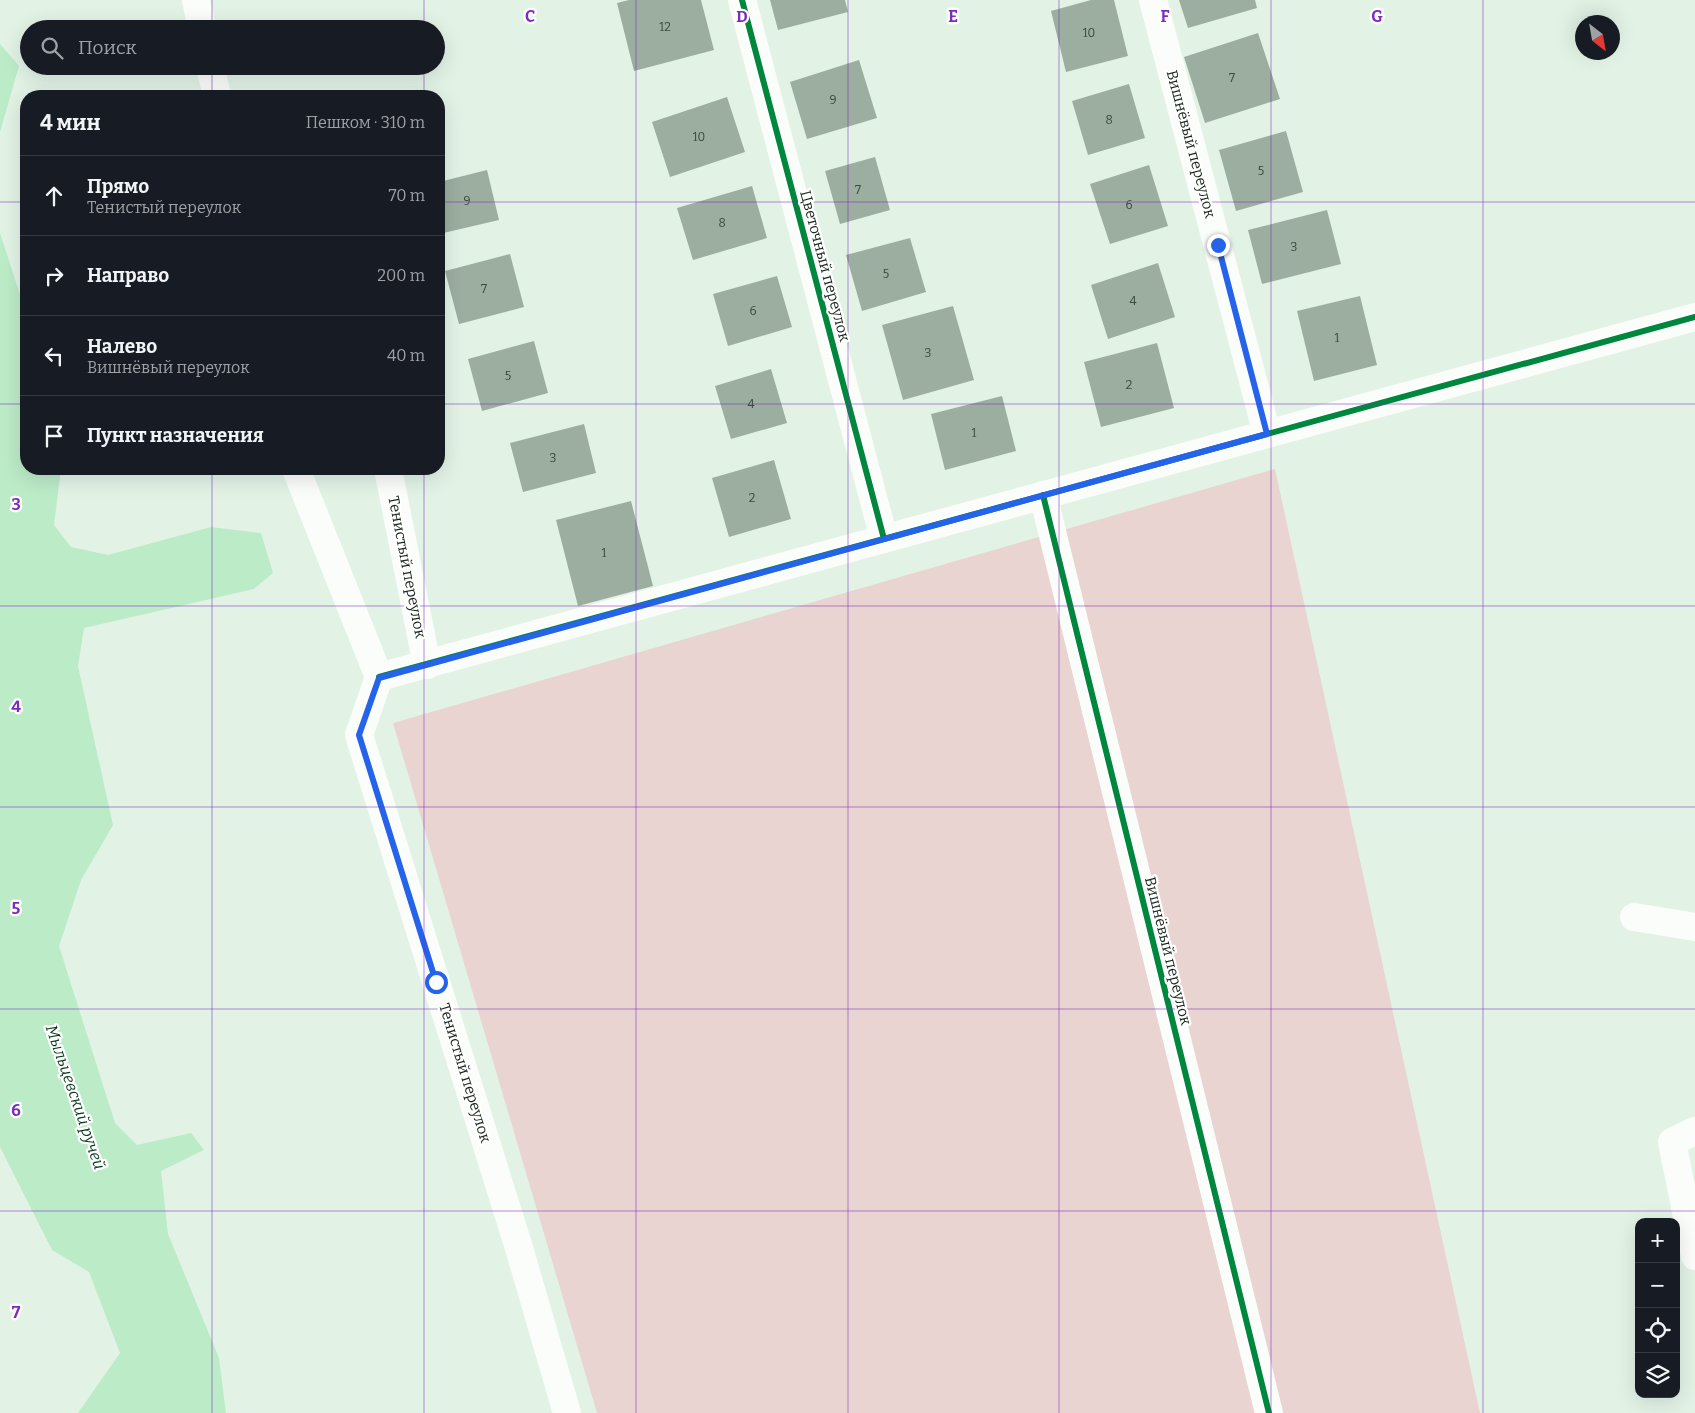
<!DOCTYPE html>
<html lang="ru">
<head>
<meta charset="utf-8">
<style>
	:root { --surface:#171b24; --page:#242831; --text:#f1f3f6; --muted:#9ea1a6; --line:#363941 }
	body { margin:0; font-family:Bitter,serif; background:var(--page); color:var(--text) }
	.controls { position:absolute; right:15px; bottom:15px; display:grid; overflow:hidden; border-radius:10px; box-shadow:0 5px 20px #0002 }
	.controls button { width:45px; height:45px; display:grid; place-items:center; padding:0; border:0; border-bottom:1px solid var(--line); background:var(--surface); color:var(--text); font:25px sans-serif }
	.compass { position:absolute; left:1575px; top:15px; width:45px; height:45px; border-radius:50%; background:var(--surface); box-shadow:0 5px 20px #0002; rotate:149deg }
	.stop { position:absolute; width:15px; height:15px; margin:-11px; border:4px solid #2563eb; border-radius:50%; background:#fff }
	.stop.end { background:#2563eb; border-color:#fff; box-shadow:0 1px 5px #0008 }
	.list { margin:0; padding:0; list-style:none }
	h2 { display:flex; justify-content:space-between; align-items:center; height:65px; margin:0; padding:0 20px; font-size:21px }
	h2 small { font-size:16px; font-weight:400; color:var(--muted) }
	.list li { display:grid; grid-template-columns:32px 1fr auto; gap:15px; align-items:center; box-sizing:border-box; height:80px; padding:0 20px; border-top:1px solid var(--line) }
	.list b { display:block; font-size:19px; white-space:nowrap }
	.list p { margin:0; font-size:16px; white-space:nowrap; color:var(--muted) }
	.list em { font-size:16px; font-style:normal; color:var(--muted) }
	.icon { flex:none; width:28px; height:28px; fill:none; stroke:currentColor; stroke-width:2; stroke-linecap:round; stroke-linejoin:round }
	.map { position:relative; flex:none; width:1695px; height:1413px; overflow:hidden }
	.search { position:absolute; background:var(--surface); box-shadow:0 5px 20px #0002; left:20px; top:20px; width:425px; height:55px; display:flex; align-items:center; gap:12px; box-sizing:border-box; padding:0 18px; border-radius:28px; color:var(--muted); font-size:19px }
	.panel { position:absolute; background:var(--surface); box-shadow:0 5px 20px #0002; left:20px; top:90px; width:425px; height:385px; border-radius:20px }
	.map>svg:first-child { display:block }
	.green { fill:#e9d4d1 }
	.water { fill:#bcebc8 }
	.building { fill:#9caea0 }
	.lines { fill:none; stroke-linecap:round; stroke-linejoin:round }
	.minor { stroke:#fbfdfb; stroke-width:28 }
	.cycleway-casing { stroke:#fff; stroke-width:9 }
	.cycleway { stroke:#00873e; stroke-width:6 }
	.route { stroke:#2563eb; stroke-width:6 }
	.grid { fill:none; stroke:#7b2cbf; stroke-width:1; stroke-opacity:0.55 }
	.labels { text-anchor:middle; stroke-width:4.5; stroke-linejoin:round; paint-order:stroke }
	.number-label { font-size:12px; fill:#39473c }
	.street-label { font-size:15px; fill:#18251b; stroke:#fff }
	.water-label { font-size:16px; font-style:italic; fill:#0b391d; stroke:#fff }
	.grid-label { font-size:16px; text-anchor:middle; font-weight:bold; fill:#7b2cbf; stroke:#fff; stroke-width:4.5; stroke-linejoin:round; paint-order:stroke }
</style>
</head>
<body>
<div class="map">
<svg width="1695" height="1413" viewBox="0 0 1695 1413">
	<rect width="100%" height="100%" fill="#e2f3e6"/>
	<!-- green -->
	<polygon class="green" points="1275,469 1480,1413 597,1413 393,723"/>
	<!-- water -->
	<g class="water">
		<polygon points="0,44 19,66 0,132"/>
		<polygon points="0,233 26,313 26,469 61,469 54,525 71,547 108,555 211,527 261,533 273,573 254,589 84,628 78,666 113,825 81,880 59,946 115,1123 137,1145 191,1133 204,1150 161,1171 168,1234 219,1358 226,1413 78,1413 120,1353 89,1272 52,1250 0,1147"/>
	</g>
	<!-- building -->
	<g class="building">
		<polygon points="629,0 701,0 714,50 634,71 617,3"/>
		<polygon points="770,0 845,0 848,12 778,30"/>
		<polygon points="1091,0 1114,0 1128,56 1066,72 1051,11"/>
		<polygon points="1179,0 1255,0 1257,8 1188,28"/>
		<polygon points="1258,33 1280,99 1205,123 1184,57"/>
		<polygon points="859,60 877,118 807,139 790,82"/>
		<polygon points="1129,84 1145,138 1088,155 1072,101"/>
		<polygon points="727,97 745,152 670,177 652,122"/>
		<polygon points="1286,131 1303,192 1236,211 1219,150"/>
		<polygon points="875,157 890,210 840,224 825,171"/>
		<polygon points="1149,165 1168,226 1110,244 1090,184"/>
		<polygon points="487,170 499,220 439,234 439,182"/>
		<polygon points="752,186 767,238 693,260 677,208"/>
		<polygon points="1327,210 1341,264 1262,284 1248,230"/>
		<polygon points="910,238 926,292 862,311 846,255"/>
		<polygon points="510,254 524,307 459,324 445,271"/>
		<polygon points="1158,263 1175,317 1108,339 1091,285"/>
		<polygon points="777,276 792,327 728,346 713,294"/>
		<polygon points="1360,296 1377,365 1314,381 1297,311"/>
		<polygon points="953,306 974,380 903,400 882,325"/>
		<polygon points="534,341 548,393 482,411 468,359"/>
		<polygon points="1157,343 1174,408 1101,427 1084,362"/>
		<polygon points="771,369 787,423 731,439 715,386"/>
		<polygon points="1002,396 1016,451 945,470 931,414"/>
		<polygon points="584,424 596,473 523,492 510,443"/>
		<polygon points="774,460 791,519 729,537 712,478"/>
		<polygon points="631,501 653,586 578,606 556,520"/>
	</g>
	<g class="lines">
		<!-- minor -->
		<g class="minor">
			<polyline points="196,0 202,29"/>
			<polyline points="742,0 884,539"/>
			<polyline points="1153,0 1267,434"/>
			<polyline points="210,66 217,96"/>
			<polyline points="296,469 379,677"/>
			<polyline points="388,469 427,665"/>
			<polyline points="1043,495 1269,1413"/>
			<polyline points="379,677 1695,317"/>
			<polyline points="379,677 359,735 519,1248 567,1413"/>
			<polyline points="1634,917 1695,927"/>
			<polyline points="1695,1131 1672,1142 1695,1256"/>
		</g>
		<!-- cycleway casing -->
		<g class="cycleway-casing">
			<g id="cycleway">
				<polyline points="742,0 884,539"/>
				<polyline points="1043,495 1269,1413"/>
				<polyline points="379,677 1695,317"/>
			</g>
		</g>
		<!-- cycleway -->
		<use href="#cycleway" class="cycleway"/>
	</g>
	<g class="lines">
		<!-- route -->
		<polyline class="route" points="436,982 359,735 379,678 1267,434 1218,245"/>
	</g>
	<!-- grid -->
	<path class="grid" d="M212 0V29M424 0V29M636 0V1413M848 0V1413M1059 0V1413M1271 0V1413M1483 0V1413M212 66V96M424 66V96M0 202H26M439 202H1695M0 404H26M439 404H1695M212 469V1413M424 469V1413M0 606H1695M0 807H1695M0 1009H1695M0 1211H1695"/>
	<g class="labels">
		<!-- number labels -->
		<g class="number-label">
			<text x="665" y="31">12</text>
			<text x="1089" y="37">10</text>
			<text x="1232" y="82">7</text>
			<text x="833" y="104">9</text>
			<text x="1109" y="124">8</text>
			<text x="699" y="141">10</text>
			<text x="1261" y="175">5</text>
			<text x="858" y="194">7</text>
			<text x="467" y="205">9</text>
			<text x="1129" y="209">6</text>
			<text x="722" y="227">8</text>
			<text x="1294" y="251">3</text>
			<text x="886" y="278">5</text>
			<text x="484" y="293">7</text>
			<text x="1133" y="305">4</text>
			<text x="753" y="315">6</text>
			<text x="1337" y="342">1</text>
			<text x="928" y="357">3</text>
			<text x="508" y="380">5</text>
			<text x="1129" y="389">2</text>
			<text x="751" y="408">4</text>
			<text x="974" y="437">1</text>
			<text x="553" y="462">3</text>
			<text x="752" y="502">2</text>
			<text x="604" y="557">1</text>
		</g>
		<!-- street labels -->
		<g class="street-label">
			<text transform="translate(1191 144) rotate(75)" y="5">Вишнёвый переулок</text>
			<text transform="translate(825 266) rotate(75)" y="5">Цветочный переулок</text>
			<text transform="translate(407 567) rotate(79)" y="5">Тенистый переулок</text>
			<text transform="translate(1168 951) rotate(76)" y="5">Вишнёвый переулок</text>
			<text transform="translate(465 1073) rotate(73)" y="5">Тенистый переулок</text>
		</g>
		<!-- water labels -->
		<g class="water-label">
			<text transform="translate(76 1097) rotate(71)" y="6">Мыльцевский ручей</text>
		</g>
	</g>
	<g class="grid-label">
		<text x="530" y="22">C</text>
		<text x="742" y="22">D</text>
		<text x="953" y="22">E</text>
		<text x="1165" y="22">F</text>
		<text x="1377" y="22">G</text>
		<text x="16" y="510">3</text>
		<text x="16" y="712">4</text>
		<text x="16" y="914">5</text>
		<text x="16" y="1116">6</text>
		<text x="16" y="1318">7</text>
	</g>
</svg>
<div class="controls">
<button>+</button>
<button>−</button>
<button><svg class="icon" aria-label="locate" viewBox="0 0 24 24"><circle cx="12" cy="12" r="6"/><path d="M12 2v4M12 18v4M2 12h4M18 12h4"/></svg></button>
<button><svg class="icon" aria-label="layers" viewBox="0 0 24 24"><path d="M12 4l9 5-9 5-9-5zM3 14l9 5 9-5"/></svg></button>
</div>
<svg class="compass" viewBox="-18 -18 36 36"><path d="M0-13l5 13h-10z" fill="#e53935"/><path d="M0 13l5-13h-10z" fill="#9ea1a6"/></svg>
<div class="stop" style="left:436px;top:982px"></div>
<div class="stop end" style="left:1218px;top:245px"></div>
<div class="search"><svg class="icon" aria-label="search" viewBox="0 0 24 24"><circle cx="10" cy="10" r="6"/><path d="M15 15l6 6"/></svg>Поиск</div>
<section class="panel">
<h2>4 мин<small>Пешком · 310 m</small></h2>
<ul class="list">
<li><svg class="icon" aria-label="ahead" viewBox="0 0 24 24"><path d="M12 20V5M6 11l6-6 6 6"/></svg><div><b>Прямо</b><p>Тенистый переулок</p></div><em>70 m</em></li>
<li><svg class="icon" aria-label="right" viewBox="0 0 24 24"><path d="M7 20v-9h11M14 6l5 5-5 5"/></svg><div><b>Направо</b></div><em>200 m</em></li>
<li><svg class="icon" aria-label="left" viewBox="0 0 24 24"><path d="M17 20v-9H6M10 6l-5 5 5 5"/></svg><div><b>Налево</b><p>Вишнёвый переулок</p></div><em>40 m</em></li>
<li><svg class="icon" aria-label="arrive" viewBox="0 0 24 24"><path d="M6 21V4h12l-3 4 3 4H6"/></svg><div><b>Пункт назначения</b></div></li>
</ul>
</section>
</div>
</body>
</html>
